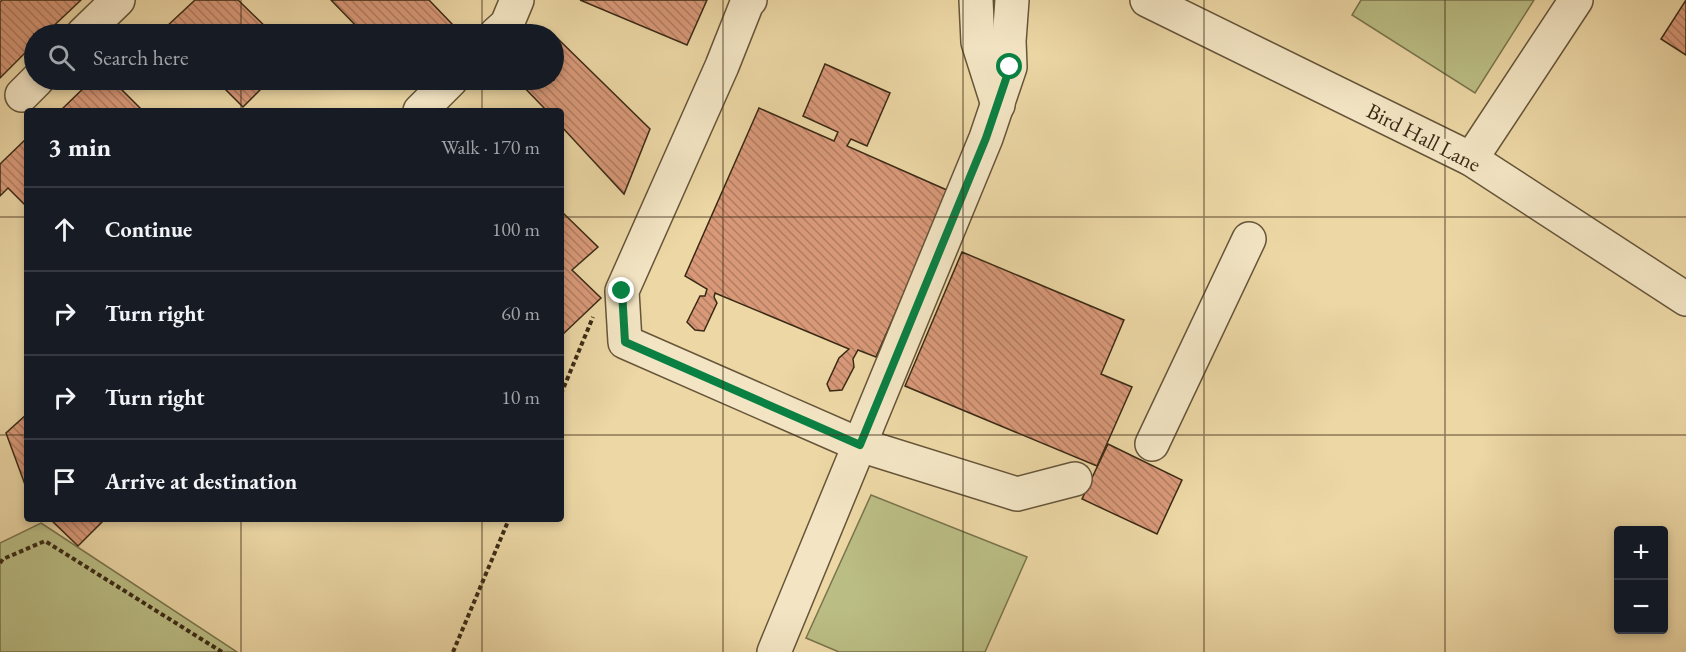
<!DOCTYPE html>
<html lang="en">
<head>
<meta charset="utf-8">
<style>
	:root { --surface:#171b24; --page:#242831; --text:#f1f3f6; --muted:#9ea1a6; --line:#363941 }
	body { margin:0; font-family:"EB Garamond",serif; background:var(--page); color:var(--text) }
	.controls { position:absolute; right:18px; bottom:18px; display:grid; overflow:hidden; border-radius:6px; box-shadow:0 3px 9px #0003 }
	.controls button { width:54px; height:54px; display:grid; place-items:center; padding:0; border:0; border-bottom:2px solid var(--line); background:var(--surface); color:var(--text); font:30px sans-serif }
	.stop { position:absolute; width:18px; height:18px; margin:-14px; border:4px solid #0b8043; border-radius:50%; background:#fff }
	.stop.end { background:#0b8043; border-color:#fff; box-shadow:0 2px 6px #0008 }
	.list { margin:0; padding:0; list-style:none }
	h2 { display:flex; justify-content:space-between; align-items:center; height:78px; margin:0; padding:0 24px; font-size:26px }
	h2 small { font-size:20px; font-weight:400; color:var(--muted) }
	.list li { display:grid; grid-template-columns:39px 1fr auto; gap:18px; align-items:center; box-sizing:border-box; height:84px; padding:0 24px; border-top:2px solid var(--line) }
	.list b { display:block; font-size:22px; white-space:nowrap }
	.list em { font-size:20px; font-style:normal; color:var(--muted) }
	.icon { flex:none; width:33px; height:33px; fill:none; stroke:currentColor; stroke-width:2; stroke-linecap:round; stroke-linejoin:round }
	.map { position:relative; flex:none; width:1686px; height:652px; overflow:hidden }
	.search { position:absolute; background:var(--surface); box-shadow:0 3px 9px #0003; left:24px; top:24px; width:540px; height:66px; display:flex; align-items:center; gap:15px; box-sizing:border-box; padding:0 21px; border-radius:33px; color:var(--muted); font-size:22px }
	.panel { position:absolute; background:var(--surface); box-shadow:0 3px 9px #0003; left:24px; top:108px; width:540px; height:414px; border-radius:6px }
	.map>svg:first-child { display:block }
	.green { fill:#babd84; stroke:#7a744c; stroke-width:1.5 }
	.building { fill:url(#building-back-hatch); stroke:#3a2a15; stroke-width:1.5 }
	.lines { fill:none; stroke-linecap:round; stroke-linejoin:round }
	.minor-casing { stroke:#665539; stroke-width:36 }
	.path { stroke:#3a2a15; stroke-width:4; stroke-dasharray:4.5 3; stroke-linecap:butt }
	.minor { stroke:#f3e5c4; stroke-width:33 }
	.route { stroke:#0b8043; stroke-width:8 }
	.grid { fill:none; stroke:#3a2a15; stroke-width:1.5; stroke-opacity:0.55 }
	.labels { text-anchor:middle; stroke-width:5; stroke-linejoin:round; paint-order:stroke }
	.street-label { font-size:22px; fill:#3a2a15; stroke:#f3e5c4 }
</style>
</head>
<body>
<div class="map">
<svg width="1686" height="652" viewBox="0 0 1686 652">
	<defs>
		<pattern id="building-back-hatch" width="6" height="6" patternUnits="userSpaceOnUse" patternTransform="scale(1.5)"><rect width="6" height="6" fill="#d99979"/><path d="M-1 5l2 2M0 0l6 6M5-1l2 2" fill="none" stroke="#b17d62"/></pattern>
	</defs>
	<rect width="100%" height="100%" fill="#ecd7a5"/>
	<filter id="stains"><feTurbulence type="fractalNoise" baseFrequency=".00333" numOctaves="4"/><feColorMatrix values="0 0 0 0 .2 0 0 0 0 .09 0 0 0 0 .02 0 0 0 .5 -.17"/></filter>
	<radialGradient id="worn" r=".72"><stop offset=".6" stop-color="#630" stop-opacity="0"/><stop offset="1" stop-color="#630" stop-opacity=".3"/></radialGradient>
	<!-- green -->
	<g class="green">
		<polygon points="1361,0 1534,0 1475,93 1352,15"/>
		<polygon points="871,495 1027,557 985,652 839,652 806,638"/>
		<polygon points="41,523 237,652 0,652 0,543"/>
	</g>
	<!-- building -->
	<g class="building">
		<polygon points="2,0 81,0 45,34 34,34 34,44 0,78 0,2"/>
		<polygon points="195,0 238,0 273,34 171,34 165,28"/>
		<polygon points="331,0 429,0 452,24 441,34 364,34"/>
		<polygon points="580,0 707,0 687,45"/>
		<polygon points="1686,0 1686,55 1661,39"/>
		<polygon points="554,35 650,129 624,194 561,126 561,111 547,111 517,80 554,80"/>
		<polygon points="825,64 890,93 867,146 851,139 847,146 949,191 876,357 858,350 853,359 854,367 842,390 830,391 827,384 839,358 849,349 715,293 714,297 717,303 704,331 695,330 687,322 700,296 705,296 707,289 685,276 759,108 834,141 838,132 803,116"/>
		<polygon points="92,80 112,80 143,111 60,111"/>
		<polygon points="216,80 270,80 243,107"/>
		<polygon points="27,138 27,207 8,188 0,196 0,164"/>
		<polygon points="561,211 598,247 572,270 601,298 561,336"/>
		<polygon points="962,252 1124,320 1101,374 1132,387 1097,466 905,386"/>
		<polygon points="27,414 27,490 6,433"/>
		<polygon points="1108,444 1182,480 1157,534 1082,499"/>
		<polygon points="50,519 105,519 78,546"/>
	</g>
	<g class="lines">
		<!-- minor casing -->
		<g class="minor-casing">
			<g id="minor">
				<polyline points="750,0 747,3 722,66 622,291 625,342 860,445 1017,494 1075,479"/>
				<polyline points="976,0 978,42 998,105"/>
				<polyline points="1147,0 1471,159 1686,299"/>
				<polyline points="83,34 118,0"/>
				<polyline points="496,34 507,24 517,0"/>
				<polyline points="22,95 37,80"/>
				<polyline points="420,111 451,80"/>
				<polyline points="1471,159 1576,0"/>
				<polyline points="1152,444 1249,239"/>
				<polyline points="774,652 986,138 1010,67 1009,41 1012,0"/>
			</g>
		</g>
		<!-- path -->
		<g class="path">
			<polyline points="561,394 593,317"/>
			<polyline points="0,563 3,559 45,541 222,652"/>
			<polyline points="453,652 509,519"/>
		</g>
		<!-- minor -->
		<use href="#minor" class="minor"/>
	</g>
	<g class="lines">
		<!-- route -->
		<polyline class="route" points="622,291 625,342 860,445 986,138 1010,67"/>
	</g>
	<!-- grid -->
	<path class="grid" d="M241 0V34M482 0V34M723 0V652M963 0V652M1204 0V652M1445 0V652M241 80V111M482 80V111M0 217H27M561 217H1686M0 435H27M561 435H1686M241 519V652M482 519V652"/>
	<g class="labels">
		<!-- street labels -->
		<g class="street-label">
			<text transform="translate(1424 137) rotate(27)" y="8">Bird Hall Lane</text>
		</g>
	</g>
	<rect width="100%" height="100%" filter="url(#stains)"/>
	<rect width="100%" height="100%" fill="url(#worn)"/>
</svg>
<div class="controls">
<button>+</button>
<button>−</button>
</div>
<div class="stop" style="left:1010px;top:67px"></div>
<div class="stop end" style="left:622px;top:291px"></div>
<div class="search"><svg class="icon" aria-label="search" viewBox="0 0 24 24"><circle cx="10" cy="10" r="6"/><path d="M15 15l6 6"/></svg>Search here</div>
<section class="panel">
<h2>3 min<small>Walk · 170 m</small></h2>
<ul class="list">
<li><svg class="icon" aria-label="ahead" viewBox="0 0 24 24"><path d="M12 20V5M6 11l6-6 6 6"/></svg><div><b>Continue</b></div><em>100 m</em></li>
<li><svg class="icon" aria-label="right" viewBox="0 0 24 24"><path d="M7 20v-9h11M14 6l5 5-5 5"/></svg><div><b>Turn right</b></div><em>60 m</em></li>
<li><svg class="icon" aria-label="right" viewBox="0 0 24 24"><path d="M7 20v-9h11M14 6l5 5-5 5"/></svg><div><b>Turn right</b></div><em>10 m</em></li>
<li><svg class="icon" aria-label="arrive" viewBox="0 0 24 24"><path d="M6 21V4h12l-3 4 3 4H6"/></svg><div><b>Arrive at destination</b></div></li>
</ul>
</section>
</div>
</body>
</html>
